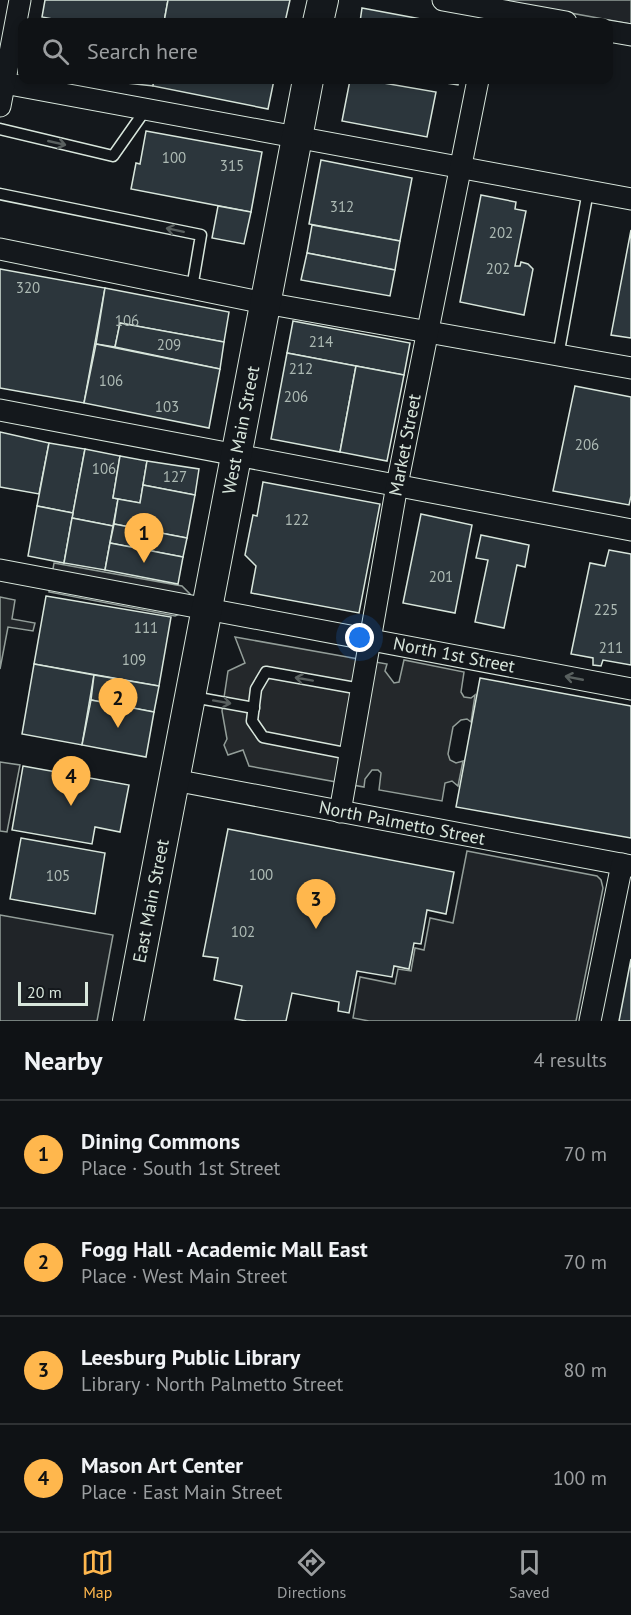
<!DOCTYPE html>
<html lang="en">
<head>
<meta charset="utf-8">
<style>
	:root { --surface:#0f1215; --page:#1d2022; --text:#f1f3f6; --muted:#9b9ea0; --line:#2f3234; --accent:#ffb74d }
	body { margin:0; font-family:"PT Sans",sans-serif; background:var(--page); color:var(--text) }
	.scale { position:absolute; left:18px; bottom:15px; width:70px; box-sizing:border-box; padding-left:6px; border:3px solid #d8e6dc; border-top:0; font-size:16px; line-height:21px; white-space:nowrap; color:#d8e6dc; -webkit-text-stroke:4px #14181c; paint-order:stroke }
	.you { position:absolute; left:360px; top:638px; width:21px; height:21px; margin:-15px; border:4px solid #fff; border-radius:50%; background:#1a73e8; box-shadow:0 0 0 9px #1a73e833 }
	.badge { display:grid; place-items:center; width:39px; height:39px; border-radius:50%; background:var(--accent); color:#111; font-size:20px; font-weight:700 }
	.pin { position:absolute; translate:-50% -50px; filter:drop-shadow(0 2px 3px #0008) }
	.pin::after { content:''; position:absolute; top:32px; width:21px; height:18px; background:inherit; clip-path:polygon(0 0,100% 0,50% 100%) }
	.list { margin:0; padding:0; list-style:none }
	h2 { display:flex; justify-content:space-between; align-items:center; height:78px; margin:0; padding:0 24px; font-size:26px }
	h2 small { font-size:20px; font-weight:400; color:var(--muted) }
	.list li { display:grid; grid-template-columns:39px 1fr auto; gap:18px; align-items:center; box-sizing:border-box; height:108px; padding:0 24px; border-top:2px solid var(--line) }
	.list b { display:block; font-size:22px; white-space:nowrap }
	.list p { margin:0; font-size:20px; white-space:nowrap; color:var(--muted) }
	.list em { font-size:20px; font-style:normal; color:var(--muted) }
	.icon { flex:none; width:33px; height:33px; fill:none; stroke:currentColor; stroke-width:2; stroke-linecap:round; stroke-linejoin:round }
	.map { position:relative; flex:none; width:631px; height:1021px; overflow:hidden }
	.search { position:absolute; background:var(--surface); box-shadow:0 3px 9px #0003; left:18px; right:18px; top:18px; height:66px; display:flex; align-items:center; gap:15px; box-sizing:border-box; padding:0 21px; border-radius:12px; color:var(--muted); font-size:22px }
	.sheet { height:510px; background:var(--surface) }
	nav { display:flex; justify-content:space-around; align-items:center; box-sizing:border-box; height:84px; border-top:2px solid var(--line); background:var(--surface); font-size:16px; color:var(--muted) }
	nav a { display:grid; justify-items:center; gap:3px }
	nav .on { color:var(--accent) }
	.map>svg:first-child { display:block }
	.green { fill:#202428; stroke:#939e99; stroke-width:1.5 }
	.parking { fill:#24282b; stroke:#939e99; stroke-width:1.5 }
	.building { fill:#2c363c; stroke:#d8e6dc; stroke-width:1.5 }
	.lines { fill:none; stroke-linecap:round; stroke-linejoin:round }
	.lane-casing { stroke:#d8e6dc; stroke-width:13 }
	.street-casing { stroke:#d8e6dc; stroke-width:23 }
	.secondary-casing { stroke:#d8e6dc; stroke-width:32 }
	.lane { stroke:#14181c; stroke-width:10 }
	.street { stroke:#14181c; stroke-width:21 }
	.secondary { stroke:#14181c; stroke-width:30 }
	.oneway { stroke:#59605f }
	.labels { text-anchor:middle; stroke-width:4.5; stroke-linejoin:round; paint-order:stroke }
	.number-label { font-size:15px; fill:#adbab4 }
	.street-label { font-size:18px; fill:#d8e6dc; stroke:#14181c }
</style>
</head>
<body>
<div class="map">
<svg width="631" height="1021" viewBox="0 0 631 1021">
	<rect width="100%" height="100%" fill="#14181c"/>
	<!-- green -->
	<g class="green">
		<polygon points="499,0 631,0 631,24"/>
		<polygon points="54,563 182,586 190,594 192,603 185,612 175,616 49,592"/>
		<polygon points="0,762 20,765 7,832 0,831"/>
		<polygon points="467,851 597,876 601,880 603,888 576,1021 369,1021 353,1018 360,977 395,984 398,969 411,971 415,948 424,950 430,918 453,923"/>
		<polygon points="0,915 113,935 97,1021 0,1021"/>
	</g>
	<!-- parking -->
	<g class="parking">
		<polygon points="0,597 15,600 12,619 35,623 33,631 8,627 0,669"/>
		<polygon points="235,637 387,664 385,671 394,683 399,682 404,660 464,672 461,692 464,697 471,698 475,695 471,722 467,719 461,720 453,727 448,754 450,760 456,763 463,761 458,786 452,781 445,783 442,801 379,790 381,773 378,770 372,770 365,779 364,787 249,766 243,750 228,755 224,745 227,739 222,711 228,671 245,663"/>
	</g>
	<!-- building -->
	<g class="building">
		<polygon points="45,0 168,0 164,22 52,22 53,19 42,17"/>
		<polygon points="168,0 290,0 285,22 164,22"/>
		<polygon points="362,8 437,22 360,22"/>
		<polygon points="127,80 154,80 153,86 127,83"/>
		<polygon points="154,80 274,80 268,109 153,86"/>
		<polygon points="350,80 366,80 436,92 427,137 342,121"/>
		<polygon points="427,80 459,80 458,85"/>
		<polygon points="146,131 262,152 251,212 131,189 136,163 140,164"/>
		<polygon points="321,160 412,178 400,241 309,224"/>
		<polygon points="481,195 516,202 515,209 526,211 515,266 520,266 521,262 528,264 533,269 524,315 460,302"/>
		<polygon points="218,206 251,212 244,244 212,238"/>
		<polygon points="312,225 400,241 395,270 307,253"/>
		<polygon points="631,230 631,338 611,335"/>
		<polygon points="307,253 395,270 390,296 301,280"/>
		<polygon points="0,269 105,288 84,403 0,388"/>
		<polygon points="105,288 229,312 224,342 120,323 115,347 96,344"/>
		<polygon points="293,321 410,343 404,375 287,353"/>
		<polygon points="120,323 224,342 220,369 115,347"/>
		<polygon points="96,344 220,369 209,428 84,403"/>
		<polygon points="287,353 356,366 340,452 271,439"/>
		<polygon points="356,366 404,375 387,461 340,452"/>
		<polygon points="575,386 631,397 631,496 629,505 553,491"/>
		<polygon points="0,432 49,443 39,494 0,487"/>
		<polygon points="49,443 85,449 73,513 37,506"/>
		<polygon points="85,449 120,456 113,498 118,499 113,526 72,518"/>
		<polygon points="120,456 147,461 140,503 113,498"/>
		<polygon points="147,461 199,469 195,495 143,485"/>
		<polygon points="263,482 380,504 359,613 251,593 256,566 245,555 253,515 257,516"/>
		<polygon points="143,485 195,495 187,538 114,524 118,499 140,503"/>
		<polygon points="37,506 73,513 64,563 28,556"/>
		<polygon points="421,514 472,525 455,613 403,603"/>
		<polygon points="72,518 113,526 105,570 64,563"/>
		<polygon points="114,524 187,538 183,557 110,543"/>
		<polygon points="481,535 529,545 525,567 517,565 504,628 475,622 488,560 476,558"/>
		<polygon points="110,543 183,557 178,584 105,570"/>
		<polygon points="609,550 631,554 631,665 603,660 601,666 593,665 593,658 571,654 590,563 605,566"/>
		<polygon points="46,596 171,617 159,686 34,664"/>
		<polygon points="34,664 94,675 82,745 22,734"/>
		<polygon points="94,675 159,686 154,712 91,700"/>
		<polygon points="480,678 631,706 631,838 456,807"/>
		<polygon points="91,700 154,712 146,757 82,745"/>
		<polygon points="23,766 129,785 120,832 95,827 92,844 12,830"/>
		<polygon points="228,829 454,872 446,914 427,910 421,944 414,943 409,969 394,966 392,977 357,971 349,1013 338,1011 339,1002 292,993 286,1021 247,1021 235,1019 242,986 214,980 218,958 203,956"/>
		<polygon points="21,838 105,853 95,914 10,899"/>
		<polygon points="631,959 631,1021 619,1021"/>
	</g>
	<g class="lines">
		<!-- lane casing -->
		<g class="lane-casing">
			<g id="lane">
				<polyline points="0,129 113,156 146,109"/>
				<polyline points="0,194 201,235 192,288"/>
				<polyline points="558,356 588,191"/>
				<polyline points="193,697 254,708"/>
				<polyline points="350,754 263,737 252,721 256,689 266,672 361,689"/>
			</g>
		</g>
		<!-- street casing -->
		<g class="street-casing">
			<g id="street">
				<polyline points="443,0 566,22"/>
				<polyline points="608,31 631,35"/>
				<polyline points="4,83 631,199"/>
				<polyline points="0,106 20,0"/>
				<polyline points="0,249 265,303 631,368"/>
				<polyline points="0,410 631,530"/>
				<polyline points="0,570 631,689"/>
				<polyline points="174,780 631,866"/>
				<polyline points="340,812 397,485 478,80"/>
				<polyline points="590,1021 622,864"/>
			</g>
		</g>
		<!-- secondary casing -->
		<g class="secondary-casing">
			<g id="secondary">
				<polyline points="318,22 323,0"/>
				<polyline points="128,1021 308,80"/>
			</g>
		</g>
		<!-- lane -->
		<use href="#lane" class="lane"/>
		<!-- street -->
		<use href="#street" class="street"/>
		<!-- secondary -->
		<use href="#secondary" class="secondary"/>
	</g>
	<!-- one-way arrows -->
	<defs><path id="oneway-shaft" d="M-6 0H5M1.5-3L5.5 0L1.5 3" fill="none" stroke-width="1.6" stroke-linecap="round" stroke-linejoin="round" transform="scale(1.5)"/></defs>
	<g class="oneway">
		<use href="#oneway-shaft" transform="translate(57 143) rotate(13)"/>
		<use href="#oneway-shaft" transform="translate(175 230) rotate(-168)"/>
		<use href="#oneway-shaft" transform="translate(574 678) rotate(-169)"/>
		<use href="#oneway-shaft" transform="translate(304 679) rotate(-170)"/>
		<use href="#oneway-shaft" transform="translate(222 702) rotate(10)"/>
	</g>
	<g class="labels">
		<!-- number labels -->
		<g class="number-label">
			<text x="174" y="163">100</text>
			<text x="232" y="171">315</text>
			<text x="342" y="212">312</text>
			<text x="501" y="238">202</text>
			<text x="498" y="274">202</text>
			<text x="28" y="293">320</text>
			<text x="127" y="326">106</text>
			<text x="321" y="347">214</text>
			<text x="169" y="350">209</text>
			<text x="301" y="374">212</text>
			<text x="111" y="386">106</text>
			<text x="296" y="402">206</text>
			<text x="167" y="412">103</text>
			<text x="587" y="450">206</text>
			<text x="104" y="474">106</text>
			<text x="175" y="482">127</text>
			<text x="297" y="525">122</text>
			<text x="441" y="582">201</text>
			<text x="606" y="615">225</text>
			<text x="146" y="633">111</text>
			<text x="611" y="653">211</text>
			<text x="134" y="665">109</text>
			<text x="261" y="880">100</text>
			<text x="58" y="881">105</text>
			<text x="243" y="937">102</text>
		</g>
		<!-- street labels -->
		<g class="street-label">
			<text transform="translate(241 430) rotate(-79)" y="6">West Main Street</text>
			<text transform="translate(405 445) rotate(-79)" y="6">Market Street</text>
			<text transform="translate(454 655) rotate(11)" y="6">North 1st Street</text>
			<text transform="translate(402 823) rotate(11)" y="6">North Palmetto Street</text>
			<text transform="translate(151 901) rotate(-79)" y="6">East Main Street</text>
		</g>
	</g>
</svg>
<div class="scale">20 m</div>
<div class="you"></div>
<div class="pin badge" style="left:144px;top:563px">1</div>
<div class="pin badge" style="left:118px;top:728px">2</div>
<div class="pin badge" style="left:316px;top:929px">3</div>
<div class="pin badge" style="left:71px;top:806px">4</div>
<div class="search"><svg class="icon" aria-label="search" viewBox="0 0 24 24"><circle cx="10" cy="10" r="6"/><path d="M15 15l6 6"/></svg>Search here</div>
</div>
<section class="sheet">
<h2>Nearby<small>4 results</small></h2>
<ul class="list">
<li><span class="badge">1</span><div><b>Dining Commons</b><p>Place · South 1st Street</p></div><em>70 m</em></li>
<li><span class="badge">2</span><div><b>Fogg Hall - Academic Mall East</b><p>Place · West Main Street</p></div><em>70 m</em></li>
<li><span class="badge">3</span><div><b>Leesburg Public Library</b><p>Library · North Palmetto Street</p></div><em>80 m</em></li>
<li><span class="badge">4</span><div><b>Mason Art Center</b><p>Place · East Main Street</p></div><em>100 m</em></li>
</ul>
</section>
<nav>
<a class="on"><svg class="icon" aria-label="map" viewBox="0 0 24 24"><path d="M3 6l6-2 6 2 6-2v14l-6 2-6-2-6 2zM9 4v14M15 6v14"/></svg>Map</a>
<a><svg class="icon" aria-label="directions" viewBox="0 0 24 24"><path d="M12 3l9 9-9 9-9-9zM9 14v-3h6M13 9l2 2-2 2"/></svg>Directions</a>
<a><svg class="icon" aria-label="saved" viewBox="0 0 24 24"><path d="M7 4h10v16l-5-4-5 4z"/></svg>Saved</a>
</nav>
</body>
</html>
